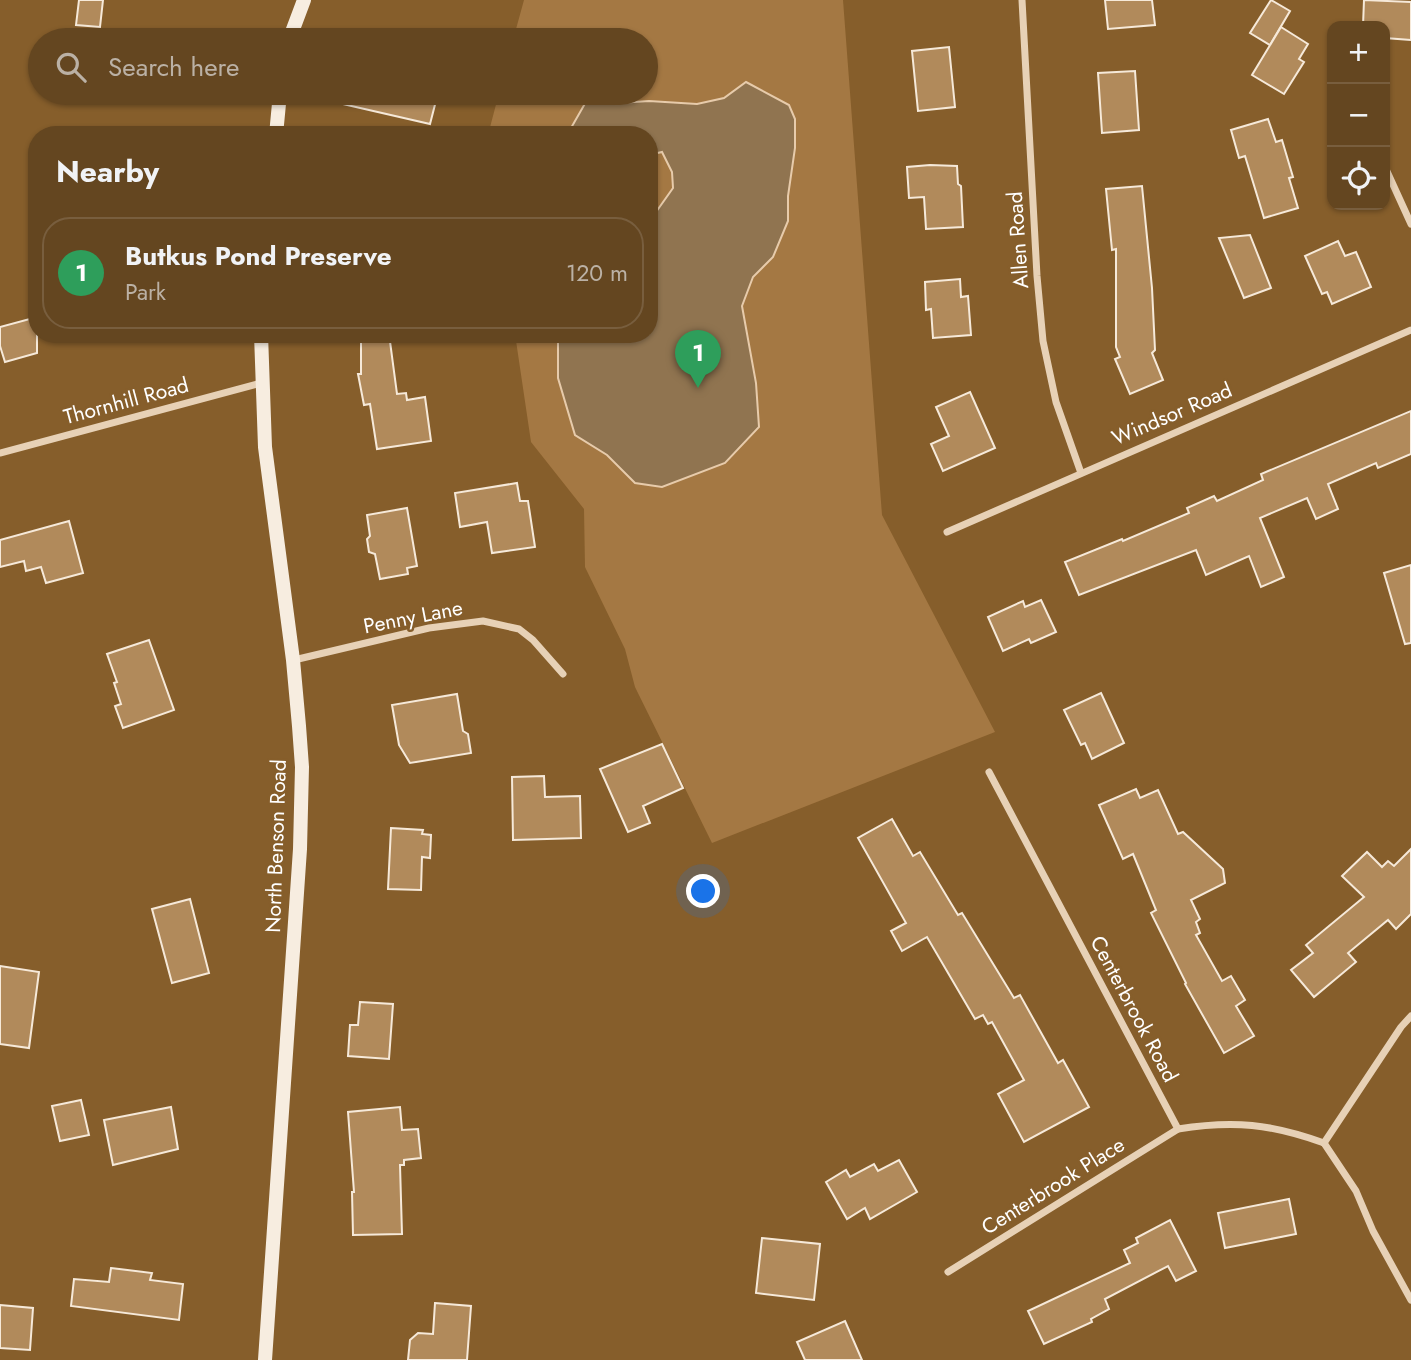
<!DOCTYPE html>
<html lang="en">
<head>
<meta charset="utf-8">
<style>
	:root { --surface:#644620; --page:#6a4d29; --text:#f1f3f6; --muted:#bbb1a5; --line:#785e3e; --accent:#90b9f0 }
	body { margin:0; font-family:Jost,sans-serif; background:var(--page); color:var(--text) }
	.controls { position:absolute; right:21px; top:21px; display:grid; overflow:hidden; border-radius:14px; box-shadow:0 2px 5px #0004 }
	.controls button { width:63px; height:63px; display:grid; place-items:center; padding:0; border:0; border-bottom:2px solid var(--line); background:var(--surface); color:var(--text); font:35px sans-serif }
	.you { position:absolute; left:704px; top:892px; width:24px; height:24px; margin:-18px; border:5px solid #fff; border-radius:50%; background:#1a73e8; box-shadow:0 0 0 10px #1a73e833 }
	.badge { display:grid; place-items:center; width:46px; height:46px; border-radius:50%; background:var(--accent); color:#fff; font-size:23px; font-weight:700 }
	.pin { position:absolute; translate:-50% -58px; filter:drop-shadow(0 2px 4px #0008) }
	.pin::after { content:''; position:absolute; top:37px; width:24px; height:21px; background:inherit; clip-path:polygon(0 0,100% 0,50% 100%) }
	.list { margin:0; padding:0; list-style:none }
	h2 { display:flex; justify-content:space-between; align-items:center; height:91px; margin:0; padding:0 28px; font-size:30px }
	h2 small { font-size:23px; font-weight:400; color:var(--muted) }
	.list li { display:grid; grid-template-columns:46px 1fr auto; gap:21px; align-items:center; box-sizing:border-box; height:112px; margin:0 14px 14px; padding:0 14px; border:2px solid var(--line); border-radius:28px }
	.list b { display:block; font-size:26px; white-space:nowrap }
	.list p { margin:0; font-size:23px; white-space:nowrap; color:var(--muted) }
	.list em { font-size:23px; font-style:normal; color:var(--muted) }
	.icon { flex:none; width:38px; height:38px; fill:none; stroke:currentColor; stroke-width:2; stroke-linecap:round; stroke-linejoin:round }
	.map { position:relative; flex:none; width:1411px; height:1360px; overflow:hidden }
	.search { position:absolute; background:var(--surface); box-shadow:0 2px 5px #0004; left:28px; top:28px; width:630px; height:77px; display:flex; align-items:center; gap:18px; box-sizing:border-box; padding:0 24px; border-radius:38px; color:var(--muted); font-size:26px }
	.panel { position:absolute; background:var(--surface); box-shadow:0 2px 5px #0004; left:28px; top:126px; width:630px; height:217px; border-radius:28px }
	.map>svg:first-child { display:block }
	.green { fill:#a47843 }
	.water { fill:#907450; stroke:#e7cbab; stroke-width:2 }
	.building { fill:#b18a5b; stroke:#f6e9d9; stroke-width:2 }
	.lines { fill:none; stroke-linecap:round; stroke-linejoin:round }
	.minor { stroke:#e7d1b6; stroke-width:7 }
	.secondary { stroke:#f7ede0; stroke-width:14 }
	.labels { text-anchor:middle; stroke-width:5; stroke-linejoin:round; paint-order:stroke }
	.street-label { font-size:21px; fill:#fff; stroke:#865e2b }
</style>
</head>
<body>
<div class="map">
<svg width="1411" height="1360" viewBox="0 0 1411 1360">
	<rect width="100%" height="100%" fill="#865e2b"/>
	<!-- green -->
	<polygon class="green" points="524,0 843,0 882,515 995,732 712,843 635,687 625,649 585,567 584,509 531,442 515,334 649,334 649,135 488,135 499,93 646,93 646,40 513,40"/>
	<!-- water -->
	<polygon class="water" points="746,82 789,105 795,119 795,148 788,196 788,221 773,257 753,277 742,306 756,383 759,427 725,463 662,487 635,483 607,455 575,435 558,378 558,334 649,334 649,216 656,212 673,188 672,172 662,152 649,155 649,135 567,135 591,93 612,96 619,103 649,101 697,104 724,98"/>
	<!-- building -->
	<g class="building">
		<polygon points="79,0 103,0 100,27 76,25"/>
		<polygon points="1105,0 1152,0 1155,25 1108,29"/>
		<polygon points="1271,0 1290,11 1270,45 1250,33"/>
		<polygon points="1364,0 1411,2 1411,40 1385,38 1385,26 1363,26"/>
		<polygon points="1281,27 1308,44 1299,59 1304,62 1284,94 1252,75"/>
		<polygon points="949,47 955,107 918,111 912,51"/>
		<polygon points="1135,71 1139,130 1102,133 1098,73"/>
		<polygon points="335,93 438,93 430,124 334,102"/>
		<polygon points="1268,119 1276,142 1282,140 1293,177 1289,178 1298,208 1264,218 1245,156 1239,158 1231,130"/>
		<polygon points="930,165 957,166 958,184 961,186 963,227 926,229 924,197 909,198 907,167"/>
		<polygon points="1142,186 1152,288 1155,350 1152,353 1163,380 1130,394 1115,359 1120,357 1116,347 1116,249 1112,250 1106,189"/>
		<polygon points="1250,235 1271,288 1244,298 1219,238"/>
		<polygon points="1338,241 1345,256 1356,252 1371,287 1332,304 1327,292 1322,294 1305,256"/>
		<polygon points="960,279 961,297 968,296 971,335 933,338 931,309 926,310 925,282"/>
		<polygon points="37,317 37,353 5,362 0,346 0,327"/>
		<polygon points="361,334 389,334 397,394 406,393 407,400 425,397 431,441 377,449 370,404 364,405 358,374 361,374"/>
		<polygon points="970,392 995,448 943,471 931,444 949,436 936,407"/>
		<polygon points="1411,411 1411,454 1378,468 1376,463 1328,484 1338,509 1316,519 1307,498 1260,518 1284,577 1261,587 1249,556 1206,575 1196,550 1079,595 1065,562 1122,539 1123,541 1189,513 1187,508 1214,496 1217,501 1263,480 1261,474"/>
		<polygon points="517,483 520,501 528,501 535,547 492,553 487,522 460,527 455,493"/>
		<polygon points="407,508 417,566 407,568 408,574 380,579 375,554 369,552 367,539 370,536 367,515"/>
		<polygon points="69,521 83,573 46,583 41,567 26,571 24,561 0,567 0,540"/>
		<polygon points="1411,565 1411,643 1405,644 1384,573"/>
		<polygon points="1041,600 1056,632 1031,643 1029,639 1003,651 988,617 1023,601 1025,607"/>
		<polygon points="149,640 174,710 123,728 115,706 121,704 114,683 117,682 107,654"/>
		<polygon points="1101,693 1124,743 1092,759 1085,743 1081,745 1064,710"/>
		<polygon points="457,694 463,731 468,734 471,753 410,763 399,745 392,705"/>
		<polygon points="662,744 683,788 643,806 650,823 628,832 600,769"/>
		<polygon points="544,776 545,797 580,796 581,838 513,840 512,777"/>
		<polygon points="1136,789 1140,798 1158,790 1178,834 1183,832 1223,869 1225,883 1191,900 1200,919 1196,922 1200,933 1196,935 1222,981 1231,976 1245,1000 1236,1006 1254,1036 1224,1053 1185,984 1186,983 1151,913 1156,910 1133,854 1123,859 1099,805"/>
		<polygon points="892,819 913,856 920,852 958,915 962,913 1014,998 1020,995 1058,1063 1063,1060 1089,1107 1024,1142 998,1094 1024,1080 992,1022 988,1024 983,1015 975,1019 927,937 902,951 891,931 906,923 858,838"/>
		<polygon points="391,828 423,830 422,834 431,835 430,858 422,857 421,890 388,889"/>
		<polygon points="1411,849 1411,914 1396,929 1388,920 1348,953 1356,962 1314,997 1291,970 1313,953 1306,945 1364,897 1342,876 1367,852 1382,867 1388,861 1394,866"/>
		<polygon points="190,899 209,973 172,983 152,909"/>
		<polygon points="0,966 39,972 29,1048 0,1044"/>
		<polygon points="360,1002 393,1004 389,1059 348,1056 350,1025 358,1025"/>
		<polygon points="81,1100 89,1135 60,1141 52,1106"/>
		<polygon points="171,1107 178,1149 113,1165 104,1120"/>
		<polygon points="400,1107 402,1130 418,1129 421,1158 404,1160 404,1165 400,1165 402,1234 353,1235 352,1192 354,1192 348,1112"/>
		<polygon points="899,1160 917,1192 870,1219 865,1208 847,1219 826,1182 846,1170 850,1177 874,1164 878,1171"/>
		<polygon points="1289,1199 1296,1234 1225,1248 1218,1213"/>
		<polygon points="1170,1220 1196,1271 1176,1281 1168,1266 1105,1299 1109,1309 1091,1319 1092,1322 1044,1344 1028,1311 1130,1263 1124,1250 1138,1243 1136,1238"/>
		<polygon points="762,1238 820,1244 814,1300 756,1293"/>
		<polygon points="111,1268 152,1273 150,1280 183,1284 179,1320 71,1306 74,1279 109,1282"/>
		<polygon points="435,1303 471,1306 467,1360 408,1360 410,1340 418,1333 433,1334"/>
		<polygon points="0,1305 33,1308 30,1350 0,1348"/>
		<polygon points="845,1321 862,1360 805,1360 797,1342"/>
	</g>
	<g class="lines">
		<!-- minor -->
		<g class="minor">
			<polyline points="1022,0 1037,276 1043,341 1056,402 1081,473"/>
			<polyline points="1385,167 1411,224"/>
			<polyline points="0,453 261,383"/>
			<polyline points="947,532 1411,330"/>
			<polyline points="294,660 429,628 483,621 519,629 533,640 563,674"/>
			<path d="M989 772 1178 1129C1234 1120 1271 1124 1324 1143"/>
			<polyline points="1324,1143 1356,1191 1373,1231 1411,1300"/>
			<polyline points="1324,1143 1401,1027 1411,1016"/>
			<polyline points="948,1272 1178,1129"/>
		</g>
		<!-- secondary -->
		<g class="secondary">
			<polyline points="289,40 304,0"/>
			<polyline points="276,135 280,93"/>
			<polyline points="261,334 265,447 293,660 299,726 302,767 300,849 265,1360"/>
		</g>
	</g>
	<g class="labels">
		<!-- street labels -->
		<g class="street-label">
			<text transform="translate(1018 240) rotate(-94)" y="7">Allen Road</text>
			<text transform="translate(126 401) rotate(-15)" y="7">Thornhill Road</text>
			<text transform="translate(1172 414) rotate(-23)" y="7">Windsor Road</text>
			<text transform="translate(413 617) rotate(-11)" y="7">Penny Lane</text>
			<text transform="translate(276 846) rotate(-88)" y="7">North Benson Road</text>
			<text transform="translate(1134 1009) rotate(62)" y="7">Centerbrook Road</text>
			<text transform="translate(1053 1186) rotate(-32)" y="7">Centerbrook Place</text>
		</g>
	</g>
</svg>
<div class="controls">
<button>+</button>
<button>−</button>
<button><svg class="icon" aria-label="locate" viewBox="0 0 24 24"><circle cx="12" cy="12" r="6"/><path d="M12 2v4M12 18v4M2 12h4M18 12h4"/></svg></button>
</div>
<div class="you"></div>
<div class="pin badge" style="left:698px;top:388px;background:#2e9e5b">1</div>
<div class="search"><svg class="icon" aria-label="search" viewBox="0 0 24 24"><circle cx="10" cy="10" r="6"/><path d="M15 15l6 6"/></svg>Search here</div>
<section class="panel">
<h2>Nearby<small></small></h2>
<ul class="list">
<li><span class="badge" style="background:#2e9e5b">1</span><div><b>Butkus Pond Preserve</b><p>Park</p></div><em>120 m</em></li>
</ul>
</section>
</div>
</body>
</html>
